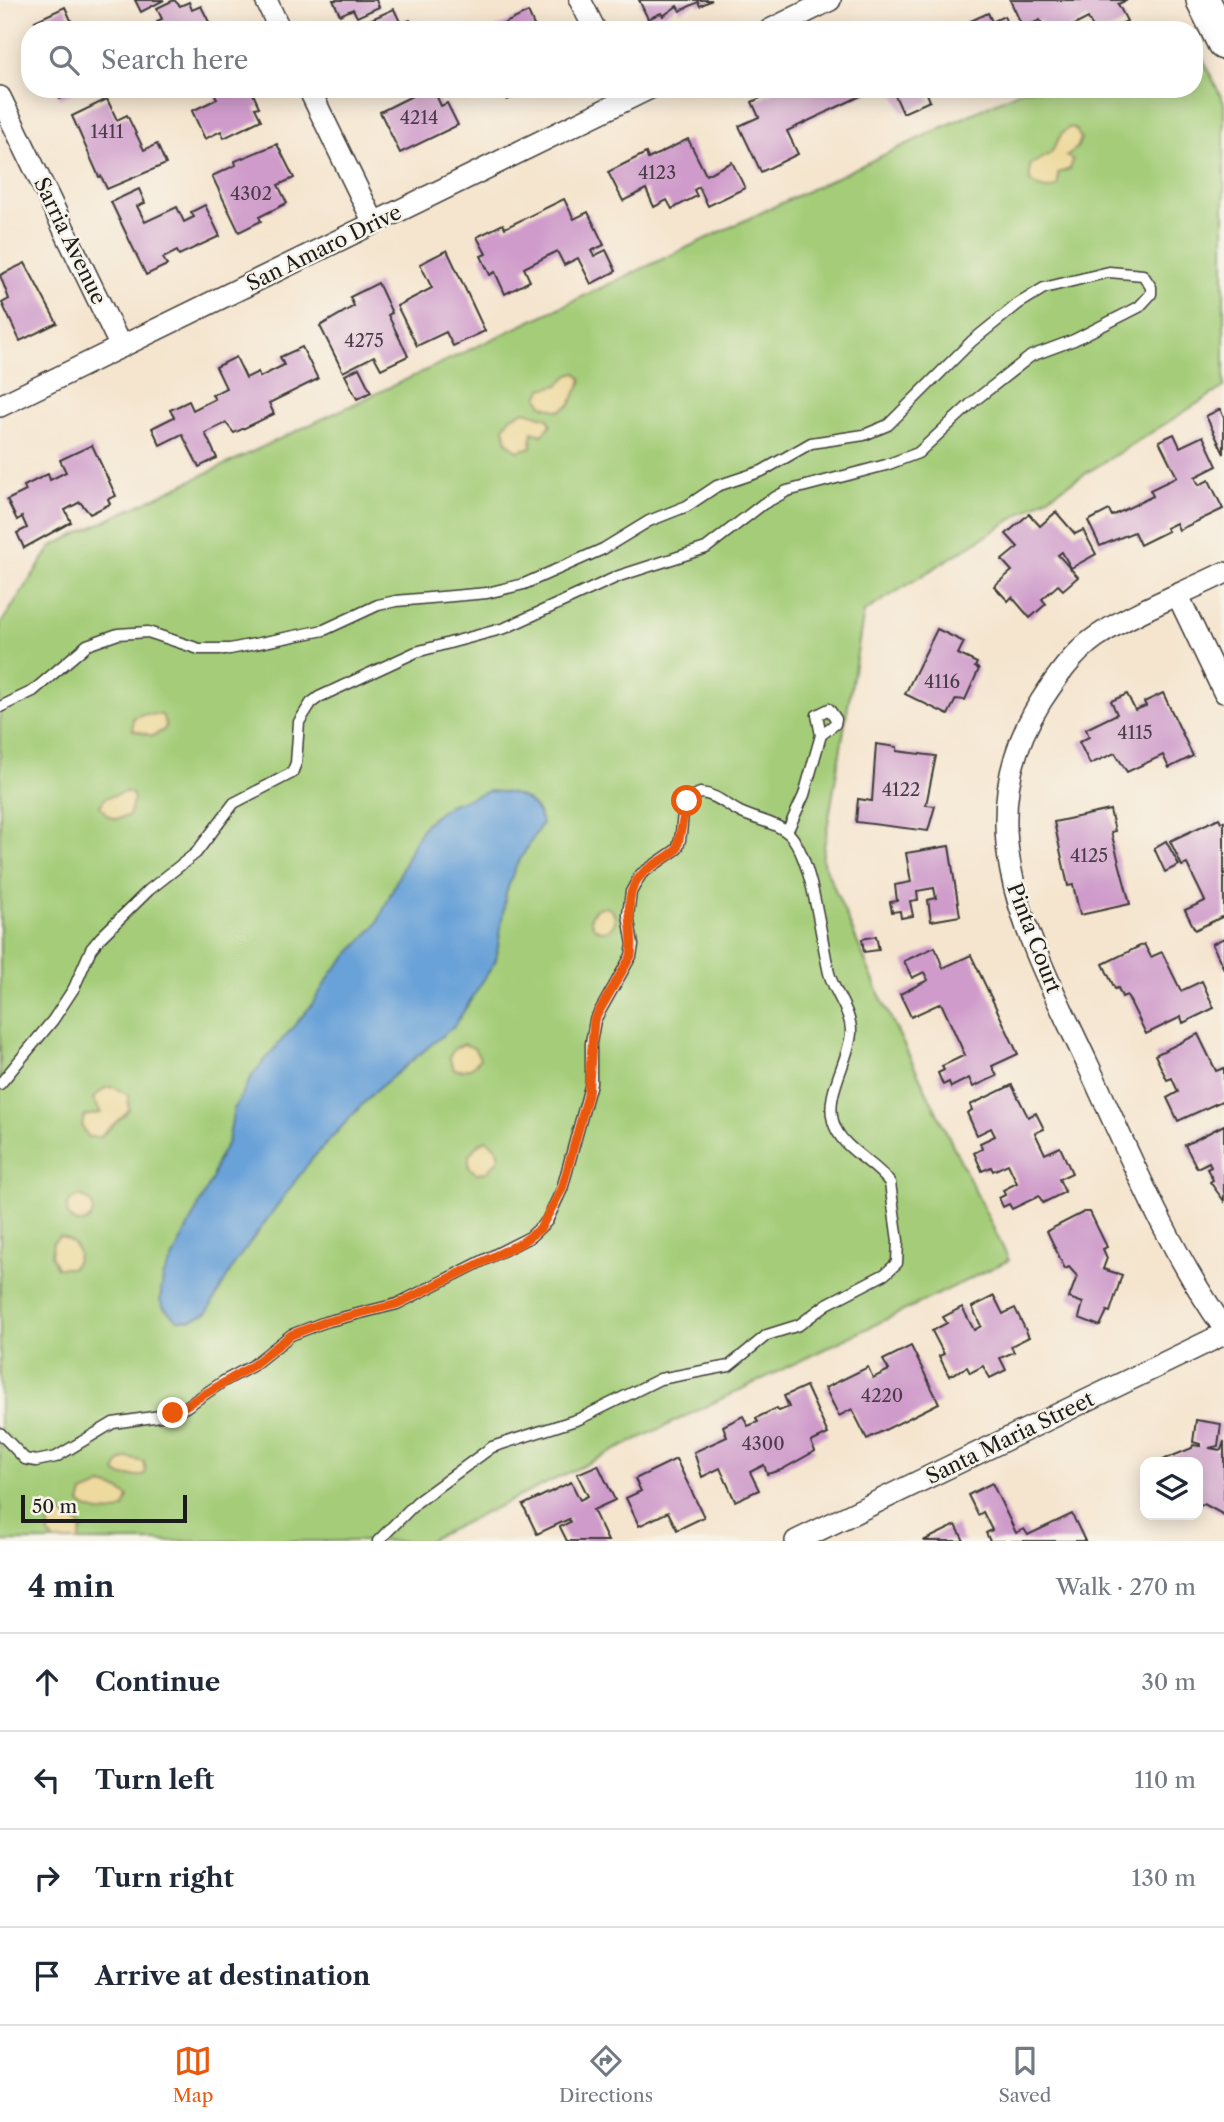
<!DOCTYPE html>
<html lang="en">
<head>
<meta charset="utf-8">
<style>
	:root { --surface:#fff; --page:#f2f2f3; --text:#1f2937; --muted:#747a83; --line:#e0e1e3; --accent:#ea580c }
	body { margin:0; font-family:"Libre Caslon Text",serif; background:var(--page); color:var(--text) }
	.controls { position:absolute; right:21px; bottom:21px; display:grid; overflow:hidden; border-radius:14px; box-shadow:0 4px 18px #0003 }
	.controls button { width:63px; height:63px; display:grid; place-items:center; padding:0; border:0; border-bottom:2px solid var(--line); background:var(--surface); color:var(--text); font:35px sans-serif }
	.scale { position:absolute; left:21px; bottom:18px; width:166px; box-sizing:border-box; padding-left:7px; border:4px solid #1c1c1c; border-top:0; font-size:19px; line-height:24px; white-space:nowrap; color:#1c1c1c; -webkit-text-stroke:5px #f7f3e8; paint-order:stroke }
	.stop { position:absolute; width:21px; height:21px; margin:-16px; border:5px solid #ea580c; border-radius:50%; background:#fff }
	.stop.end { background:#ea580c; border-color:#fff; box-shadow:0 2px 7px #0008 }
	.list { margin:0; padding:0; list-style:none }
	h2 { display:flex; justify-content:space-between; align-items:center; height:91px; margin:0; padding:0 28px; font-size:30px }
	h2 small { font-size:23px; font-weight:400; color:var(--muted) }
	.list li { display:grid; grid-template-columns:46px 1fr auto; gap:21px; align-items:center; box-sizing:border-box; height:98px; padding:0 28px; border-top:2px solid var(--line) }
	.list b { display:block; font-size:26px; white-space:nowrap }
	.list em { font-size:23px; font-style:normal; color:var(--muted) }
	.icon { flex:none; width:38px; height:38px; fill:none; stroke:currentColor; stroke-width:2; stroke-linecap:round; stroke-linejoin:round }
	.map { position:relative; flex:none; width:1224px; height:1541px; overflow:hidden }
	.search { position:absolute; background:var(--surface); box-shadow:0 4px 18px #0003; left:21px; right:21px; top:21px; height:77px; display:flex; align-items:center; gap:18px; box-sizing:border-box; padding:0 24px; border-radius:28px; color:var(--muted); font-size:26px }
	.sheet { height:483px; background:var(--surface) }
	nav { display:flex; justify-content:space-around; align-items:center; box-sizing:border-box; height:98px; border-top:2px solid var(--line); background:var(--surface); font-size:19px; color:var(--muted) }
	nav a { display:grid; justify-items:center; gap:4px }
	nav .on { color:var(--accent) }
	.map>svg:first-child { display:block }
	.green { fill:#a5cd79; stroke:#60744a; stroke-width:2 }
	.sand { fill:#eeda9e; stroke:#857b5d; stroke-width:2 }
	.water { fill:#69a2d8; stroke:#425f7a; stroke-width:2 }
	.building { fill:#cf9bcb }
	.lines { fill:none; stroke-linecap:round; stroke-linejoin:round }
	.lane-casing { stroke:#3d3a37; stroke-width:13 }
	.street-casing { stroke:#3d3a37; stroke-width:24 }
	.primary-casing { stroke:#3d3a37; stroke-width:36 }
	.lane { stroke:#fff; stroke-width:10 }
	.street { stroke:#fff; stroke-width:21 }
	.primary { stroke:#fff; stroke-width:33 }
	.route { stroke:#ea580c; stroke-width:9 }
	.labels { text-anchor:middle; stroke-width:5; stroke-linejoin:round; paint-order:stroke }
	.number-label { font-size:18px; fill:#493c48 }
	.street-label { font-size:21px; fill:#1c1c1c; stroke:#f7f3e8 }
</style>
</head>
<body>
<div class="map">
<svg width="1224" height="1541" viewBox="0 0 1224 1541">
	<rect width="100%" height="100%" fill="#f7f3e8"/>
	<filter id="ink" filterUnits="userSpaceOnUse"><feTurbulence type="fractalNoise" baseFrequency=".0143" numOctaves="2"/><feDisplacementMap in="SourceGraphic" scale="14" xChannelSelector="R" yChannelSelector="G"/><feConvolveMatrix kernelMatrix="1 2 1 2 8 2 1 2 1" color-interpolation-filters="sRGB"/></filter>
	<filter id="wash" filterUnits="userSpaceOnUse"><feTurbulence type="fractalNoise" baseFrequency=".00686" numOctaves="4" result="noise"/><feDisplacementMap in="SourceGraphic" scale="28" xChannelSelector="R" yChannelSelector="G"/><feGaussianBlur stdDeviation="1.57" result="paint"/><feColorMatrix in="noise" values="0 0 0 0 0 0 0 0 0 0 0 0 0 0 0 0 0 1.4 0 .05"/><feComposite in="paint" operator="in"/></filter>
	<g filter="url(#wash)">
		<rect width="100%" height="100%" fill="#f5e5cf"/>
		<!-- green -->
		<polygon class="green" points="1194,40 1224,103 1224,387 864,612 822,859 881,998 1009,1260 427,1541 0,1541 0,625 52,546 1024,89 1194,89"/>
		<!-- sand -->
		<g class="sand">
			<path d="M1070 127 1076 129 1081 139 1077 148 1066 156 1073 160 1070 169 1058 173V186C1048 192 1038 188 1030 181V165L1051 153 1062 133Z"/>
			<polygon points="577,373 582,380 570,405 559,411 542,405 538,397 542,389 558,385 569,375"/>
			<polygon points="525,411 548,418 551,425 542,435 532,432 531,447 518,451 507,442 504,427 511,417"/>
			<polygon points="143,714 162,715 166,725 164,730 153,736 133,730 133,718"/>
			<polygon points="125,792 131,793 134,798 129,816 115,819 107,815 100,806 105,798"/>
			<circle cx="603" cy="919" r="12"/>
			<path d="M464 1044 474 1048 480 1058C475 1067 465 1073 454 1069L449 1057 455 1048Z"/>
			<polygon points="114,1087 128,1095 129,1110 100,1137 88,1137 82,1126 84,1116 101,1113 93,1098 105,1088"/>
			<polygon points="487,1140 497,1148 499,1159 487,1172 476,1173 469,1167 469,1155 479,1143"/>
			<circle cx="80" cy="1210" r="13"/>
			<path d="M60 1236C76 1242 85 1255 71 1268H57L51 1255 53 1242Z"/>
			<polygon points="128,1458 144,1462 146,1472 143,1476 121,1476 115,1472 120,1462"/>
			<path d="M102 1485 120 1490 128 1497 124 1508C112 1516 90 1513 80 1503L83 1493Z"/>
			<polygon points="61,1513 76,1522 82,1528 79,1541 54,1541 49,1535 49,1519"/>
		</g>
		<!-- water -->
		<path class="water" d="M489 791C514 792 534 796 542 823L515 868 506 893 496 960 455 1025 373 1093 311 1160 235 1263 207 1313 191 1320H178L164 1308 160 1300 163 1277 212 1179 217 1161 228 1142 234 1109 253 1074 311 1006 333 971 377 924 415 840 426 823 449 805Z"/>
		<g id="blocks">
			<!-- building -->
			<g class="building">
				<polygon points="135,0 164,0 141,12"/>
				<polygon points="174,0 180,6 189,2 192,10 201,6 211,26 202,30 160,28 157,21 162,19 157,8"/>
				<polygon points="333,0 376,0 379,7 357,17 353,9 340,15"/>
				<polygon points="639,0 712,0 700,6 698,2 680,11 677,6 663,16 661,13 648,19"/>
				<polygon points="1010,0 1127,0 1118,4 1127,21 1109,30 1094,30 1088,18 1065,30 1045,30 1040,20 1023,28"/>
				<polygon points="65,7 73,25 78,23 81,30 39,30 35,21"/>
				<polygon points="394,9 401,24 410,20 415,30 347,30"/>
				<polygon points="528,12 536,30 491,30"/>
				<polygon points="988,13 992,22 1004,16 1010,30 969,30 966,23"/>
				<polygon points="55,89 81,89 60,99"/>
				<polygon points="226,89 251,89 259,107 255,108 261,120 224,138 221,131 205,139 192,111 217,99 215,95"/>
				<polygon points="414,89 439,89 442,95 437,97 441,106 447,103 458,125 400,153 380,112 416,94"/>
				<polygon points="501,89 521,89 523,93 507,100"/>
				<polygon points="778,89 867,89 869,92 787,131 798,154 761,172 739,126 759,117 752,102"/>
				<polygon points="892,89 931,89 926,91 930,101 903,113"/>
				<polygon points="107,99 117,120 127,115 144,150 157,144 166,164 107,189 101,176 99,177 72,116"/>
				<polygon points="688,139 706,175 732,162 745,188 708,206 699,187 694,190 697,196 672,209 667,200 654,207 646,189 623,201 608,172 646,153 648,159"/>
				<polygon points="277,144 294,178 278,185 287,203 259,217 261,221 239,232 212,176 236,165 235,161"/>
				<polygon points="139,189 145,203 137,206 145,222 177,207 184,222 194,217 191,212 205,205 220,236 179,255 177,251 163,258 167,265 146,275 111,202"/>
				<polygon points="564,199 574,219 588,212 604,245 591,251 594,256 606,250 616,271 591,284 578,258 564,265 557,251 524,268 530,281 505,294 495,272 490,275 481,256 486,254 477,237 503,224 505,228"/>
				<polygon points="447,250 485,331 453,346 446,332 417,346 397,306 432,288 420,264"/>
				<polygon points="25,263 57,323 20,341 2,303 9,299 0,275"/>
				<polygon points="378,283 392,313 388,315 408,356 381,369 374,356 343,372 320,326 354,306 350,297"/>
				<polygon points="302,347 318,379 269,403 274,414 234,433 226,423 205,433 217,458 199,467 182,434 160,445 152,428 174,417 170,410 189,401 193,410 215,399 212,395 226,388 216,367 236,357 246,378 258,372 260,377 284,365 280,357"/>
				<polygon points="359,368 371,392 357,399 345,375"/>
				<polygon points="1220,409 1224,418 1224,454 1206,416"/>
				<polygon points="1174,434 1180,447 1203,436 1217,466 1195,477 1199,485 1209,480 1223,509 1179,530 1176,523 1166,528 1168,531 1140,545 1134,532 1100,546 1088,521 1109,510 1112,516 1153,496 1150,490 1177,477 1159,441"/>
				<polygon points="92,445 116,496 108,499 110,504 90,514 80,502 65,510 71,522 24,548 17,533 27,528 22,517 17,520 7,500 26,491 24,486 48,474 50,480 66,472 60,460"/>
				<polygon points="1056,512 1075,534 1083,530 1096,554 1071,568 1062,552 1058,555 1078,577 1063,590 1058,585 1042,599 1046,604 1030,618 1012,597 1008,601 994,586 1012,571 1002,560 1018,547 1006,534 1029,514 1040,526"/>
				<polygon points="937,629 964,642 958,654 977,663 975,667 979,669 965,700 956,699 948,715 905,694"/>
				<polygon points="1163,693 1193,756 1169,768 1163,755 1127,772 1115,753 1090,764 1079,742 1089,737 1086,729 1117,714 1111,701 1127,694 1135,710 1146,706 1144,702"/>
				<polygon points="876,744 897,747 897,751 936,756 926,805 935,806 928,831 856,822 858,799 872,801"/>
				<polygon points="1110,810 1115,831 1111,832 1130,904 1080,915 1073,885 1068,886 1054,822"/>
				<polygon points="1219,818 1221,822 1224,821 1224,916 1195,930 1185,910 1205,901 1187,864 1182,866 1170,841"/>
				<polygon points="1166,841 1179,865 1165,872 1154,848"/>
				<polygon points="949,846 960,916 931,921 928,900 936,898 934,888 917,891 918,900 910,901 913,916 901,918 900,911 892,912 890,902 897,901 895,885 911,882 906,853"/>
				<polygon points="876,936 879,950 864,952 862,939"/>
				<polygon points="1224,938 1224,969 1212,944"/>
				<polygon points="1144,944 1151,957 1162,952 1181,991 1202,981 1214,1008 1183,1023 1181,1017 1146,1034 1127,995 1122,997 1118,988 1115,989 1103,964"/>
				<polygon points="935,947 943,968 971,955 1018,1054 992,1066 997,1076 973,1087 969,1078 951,1087 949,1082 943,1085 938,1073 944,1070 942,1066 965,1055 941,1003 911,1017 900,994 928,980 924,972 912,978 904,961"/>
				<polygon points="1198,1034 1216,1071 1224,1068 1224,1100 1178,1121 1167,1098 1178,1092 1172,1078 1167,1080 1155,1055"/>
				<polygon points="1012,1085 1028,1117 1036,1113 1044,1129 1035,1133 1045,1154 1060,1147 1072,1173 1059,1179 1065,1192 1043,1203 1039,1196 1012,1209 1009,1204 1003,1207 999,1198 1005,1195 1003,1190 1017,1183 1008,1164 993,1171 991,1167 982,1171 974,1153 982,1149 980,1143 995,1136 991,1128 977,1135 967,1113 972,1110 970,1105"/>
				<polygon points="1224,1125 1224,1201 1210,1182 1213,1180 1207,1169 1211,1167 1209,1162 1197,1168 1185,1145"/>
				<polygon points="1084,1212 1090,1212 1107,1247 1103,1249 1107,1258 1103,1269 1122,1275 1110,1312 1107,1311 1100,1326 1079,1318 1083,1303 1069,1298 1077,1276 1069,1267 1065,1269 1047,1231"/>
				<polygon points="994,1296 1003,1314 1015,1308 1029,1337 1011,1346 1014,1352 1000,1358 1006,1370 990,1378 983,1366 970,1373 967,1367 949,1376 939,1356 944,1354 932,1331 947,1323 943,1317 962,1307 974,1330 981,1326 972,1307"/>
				<polygon points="911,1346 939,1403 867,1439 852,1409 839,1416 825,1388 868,1367 873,1378 889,1370 883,1360"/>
				<polygon points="806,1386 828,1434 811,1442 815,1451 781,1470 767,1474 764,1465 750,1472 759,1490 735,1501 720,1468 702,1477 694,1452 727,1437 723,1426 743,1416 748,1426 758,1422 756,1418 777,1408 779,1411 789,1407 784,1396"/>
				<polygon points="1196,1420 1221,1424 1218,1446 1209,1448 1221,1450 1224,1441 1224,1515 1204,1504 1198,1507 1198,1462 1158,1462 1192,1448 1193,1445 1200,1446 1200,1444 1193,1442"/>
				<polygon points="676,1459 704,1517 677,1530 668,1512 639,1526 626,1498 641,1491 635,1479"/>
				<polygon points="598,1465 615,1500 593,1510 608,1541 567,1541 560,1527 570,1522 569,1519 537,1534 523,1505 571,1482 580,1500 588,1496 577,1474"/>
				<polygon points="992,1483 1016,1533 1024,1529 1028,1535 1072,1514 1085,1541 990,1541 986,1533 992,1530 983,1512 978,1515 968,1495"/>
				<polygon points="956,1525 964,1541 923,1541"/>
			</g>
		</g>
	</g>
	<g filter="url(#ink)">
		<use href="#blocks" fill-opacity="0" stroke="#3d3a37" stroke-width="2"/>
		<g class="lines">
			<!-- lane casing -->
			<g class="lane-casing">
				<g id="lane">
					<polyline points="0,707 33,691 87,645 118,634 148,632 199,649 230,649 324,630 378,605 396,601 487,593 524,584 603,549 649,521 687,506 717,486 762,471 811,443 864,435 888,425 972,341 1018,304 1044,288 1109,272 1143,275 1151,287 1151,294 1139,307 1074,340 1031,356 974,401 918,453 886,465 787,491 763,504 706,548 619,576 505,628 416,652 319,697 311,703 299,722 296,763 292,773 234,803 196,853 149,890 101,937 91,949 74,988 53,1020 0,1084"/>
					<polyline points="787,832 804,795 821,735 835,724 836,719 829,709 817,715 821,735"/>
					<path d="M0 1433 25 1459 36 1461 56 1457 113 1423 160 1416 186 1407 224 1381 252 1366 291 1335 325 1322 397 1304 530 1237 547 1221 562 1189 591 1083V1043L595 1020 631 956 633 945 628 915 631 892 641 874 677 849C687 829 674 803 700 793 717 794 728 807 742 813 757 820 774 822 787 832 812 852 821 940 829 973 834 993 852 1012 851 1033 849 1061 825 1093 833 1121 840 1149 875 1161 890 1183L898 1241 897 1263 885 1274 827 1304 799 1325 767 1335 729 1366 660 1379 579 1419 492 1447 417 1502 378 1541"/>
				</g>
			</g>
			<!-- street casing -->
			<g class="street-casing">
				<g id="street">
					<polyline points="266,0 280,30"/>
					<polyline points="580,0 595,30"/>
					<polyline points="770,30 830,0"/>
					<polyline points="309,89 374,223"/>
					<polyline points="0,97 121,347"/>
					<polyline points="0,406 648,89"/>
					<path d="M1224 573C1182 594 1135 611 1096 637 1073 653 1056 678 1041 701 962 827 1033 947 1088 1065 1129 1154 1167 1247 1224 1328"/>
					<polyline points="1178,596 1224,692"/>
					<polyline points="796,1541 1224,1334"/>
				</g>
			</g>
			<!-- primary casing -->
			<g class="primary-casing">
				<polyline id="primary" points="1203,0 1224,43"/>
			</g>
			<!-- lane -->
			<use href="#lane" class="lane"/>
			<!-- street -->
			<use href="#street" class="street"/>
			<!-- primary -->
			<use href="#primary" class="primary"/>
		</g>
	</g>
	<g class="lines" filter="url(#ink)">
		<!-- route -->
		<path class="route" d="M173 1413 252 1366 291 1335 325 1322 397 1304 521 1243 540 1229 562 1189 588 1095 594 1020 631 956C636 928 619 899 641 875 651 864 666 860 677 849L687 801"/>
	</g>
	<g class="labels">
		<!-- number labels -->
		<g class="number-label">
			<text x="419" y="124">4214</text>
			<text x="107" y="138">1411</text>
			<text x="657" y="179">4123</text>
			<text x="251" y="200">4302</text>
			<text x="364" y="347">4275</text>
			<text x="942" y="688">4116</text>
			<text x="1135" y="739">4115</text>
			<text x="901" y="796">4122</text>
			<text x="1089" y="862">4125</text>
			<text x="882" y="1402">4220</text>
			<text x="763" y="1450">4300</text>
		</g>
		<!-- street labels -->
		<g class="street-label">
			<text transform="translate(70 241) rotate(64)" y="7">Sarria Avenue</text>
			<text transform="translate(324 248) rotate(-26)" y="7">San Amaro Drive</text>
			<text transform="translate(1034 938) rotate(69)" y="7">Pinta Court</text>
			<text transform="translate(1010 1438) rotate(-26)" y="7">Santa Maria Street</text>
		</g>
	</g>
</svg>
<div class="controls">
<button><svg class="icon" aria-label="layers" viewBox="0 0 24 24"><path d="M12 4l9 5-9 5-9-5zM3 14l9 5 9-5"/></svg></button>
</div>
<div class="scale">50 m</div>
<div class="stop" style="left:687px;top:801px"></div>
<div class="stop end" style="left:173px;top:1413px"></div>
<div class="search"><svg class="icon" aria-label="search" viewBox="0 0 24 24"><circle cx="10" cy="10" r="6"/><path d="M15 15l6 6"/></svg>Search here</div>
</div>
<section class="sheet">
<h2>4 min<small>Walk · 270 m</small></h2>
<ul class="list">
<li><svg class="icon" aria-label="ahead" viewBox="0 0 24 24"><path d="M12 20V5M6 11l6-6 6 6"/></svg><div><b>Continue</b></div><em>30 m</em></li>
<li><svg class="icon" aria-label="left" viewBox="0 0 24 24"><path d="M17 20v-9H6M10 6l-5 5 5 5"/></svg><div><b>Turn left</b></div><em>110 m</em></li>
<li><svg class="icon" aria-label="right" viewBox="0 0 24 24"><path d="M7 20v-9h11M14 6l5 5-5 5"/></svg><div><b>Turn right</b></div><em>130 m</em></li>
<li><svg class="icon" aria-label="arrive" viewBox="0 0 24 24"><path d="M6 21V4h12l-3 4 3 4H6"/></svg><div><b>Arrive at destination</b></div></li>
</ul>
</section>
<nav>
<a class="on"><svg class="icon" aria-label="map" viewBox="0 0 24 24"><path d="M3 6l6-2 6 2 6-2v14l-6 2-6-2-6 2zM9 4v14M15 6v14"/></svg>Map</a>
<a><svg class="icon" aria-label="directions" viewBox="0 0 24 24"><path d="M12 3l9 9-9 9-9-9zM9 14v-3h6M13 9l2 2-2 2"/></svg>Directions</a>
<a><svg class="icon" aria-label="saved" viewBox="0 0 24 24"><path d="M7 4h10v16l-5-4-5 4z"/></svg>Saved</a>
</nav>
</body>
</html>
